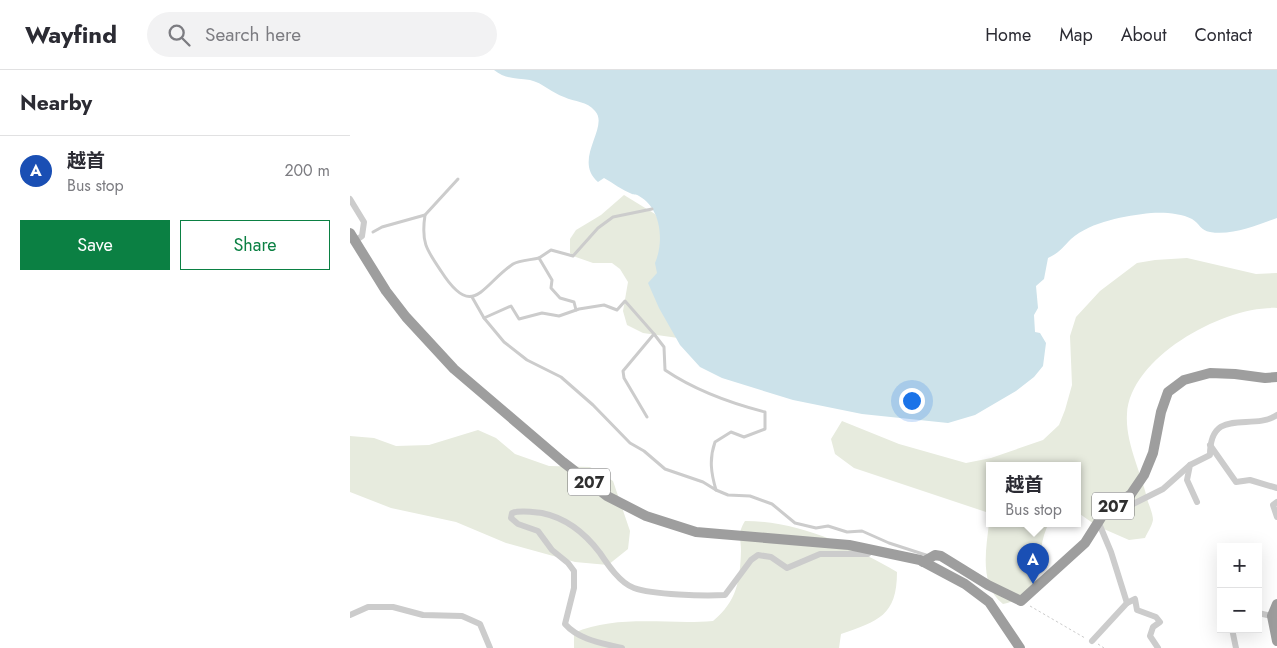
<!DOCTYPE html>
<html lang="en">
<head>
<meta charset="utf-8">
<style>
	:root { --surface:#fff; --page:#f2f2f3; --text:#2b2b33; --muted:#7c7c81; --line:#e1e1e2; --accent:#0b8043 }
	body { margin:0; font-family:Jost,"Noto Sans JP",sans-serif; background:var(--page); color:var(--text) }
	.controls { position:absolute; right:15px; bottom:15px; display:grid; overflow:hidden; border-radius:0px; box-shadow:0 5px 20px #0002 }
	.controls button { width:45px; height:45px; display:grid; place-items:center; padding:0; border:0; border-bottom:1px solid var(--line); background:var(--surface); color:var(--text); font:25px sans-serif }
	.you { position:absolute; left:561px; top:330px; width:18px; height:18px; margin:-12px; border:4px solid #fff; border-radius:50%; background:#1a73e8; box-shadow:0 0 0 8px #1a73e833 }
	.badge { display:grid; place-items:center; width:32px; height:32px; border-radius:50%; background:var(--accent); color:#fff; font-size:16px; font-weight:700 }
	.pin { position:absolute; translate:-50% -41px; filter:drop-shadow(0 1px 2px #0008) }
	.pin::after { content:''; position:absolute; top:26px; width:18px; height:15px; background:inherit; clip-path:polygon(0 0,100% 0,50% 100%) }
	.popup { position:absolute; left:636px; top:392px; width:95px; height:65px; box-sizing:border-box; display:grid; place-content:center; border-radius:0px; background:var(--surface); filter:drop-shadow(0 1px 4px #0005); font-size:16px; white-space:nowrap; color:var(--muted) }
	.popup b { font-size:19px; color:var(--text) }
	.popup::after { content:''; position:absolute; left:50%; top:100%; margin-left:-10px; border:10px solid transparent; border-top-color:var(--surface) }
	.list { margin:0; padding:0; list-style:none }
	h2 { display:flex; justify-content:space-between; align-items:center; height:65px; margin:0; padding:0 20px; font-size:21px }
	h2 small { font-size:16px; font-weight:400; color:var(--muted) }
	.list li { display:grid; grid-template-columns:32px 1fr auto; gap:15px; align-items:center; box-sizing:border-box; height:70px; padding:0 20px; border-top:1px solid var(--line) }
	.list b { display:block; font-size:19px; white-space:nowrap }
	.list p { margin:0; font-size:16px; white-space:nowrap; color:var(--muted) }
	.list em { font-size:16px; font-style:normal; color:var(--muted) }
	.actions { display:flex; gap:10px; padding:15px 20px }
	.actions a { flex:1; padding:11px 0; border:1px solid var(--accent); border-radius:0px; text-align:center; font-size:18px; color:var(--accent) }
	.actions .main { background:var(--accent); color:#fff }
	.icon { flex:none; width:28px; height:28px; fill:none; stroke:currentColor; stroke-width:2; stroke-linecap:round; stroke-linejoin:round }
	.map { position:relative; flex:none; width:927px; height:578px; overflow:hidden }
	header { display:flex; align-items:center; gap:30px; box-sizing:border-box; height:70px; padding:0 25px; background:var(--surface); border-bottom:1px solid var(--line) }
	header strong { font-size:24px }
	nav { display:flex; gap:28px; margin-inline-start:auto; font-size:18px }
	.search { width:350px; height:45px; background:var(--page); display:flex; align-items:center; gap:12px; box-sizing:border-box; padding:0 18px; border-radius:28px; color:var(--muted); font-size:19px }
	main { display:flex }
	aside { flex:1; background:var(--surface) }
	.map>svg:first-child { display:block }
	.green { fill:#e7ebde }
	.water { fill:#cce2ea }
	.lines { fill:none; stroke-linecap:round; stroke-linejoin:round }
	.path { stroke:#ccc; stroke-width:1; stroke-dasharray:2.5 2.5; stroke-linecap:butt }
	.service { stroke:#ccc; stroke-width:3 }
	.minor { stroke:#ccc; stroke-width:6 }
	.trunk { stroke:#9e9e9e; stroke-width:10 }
	.labels { text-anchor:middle; stroke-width:5; stroke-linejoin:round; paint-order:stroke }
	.shield { fill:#fff; stroke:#6d6d6d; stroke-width:1 }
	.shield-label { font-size:16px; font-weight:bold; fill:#2f2f2f }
</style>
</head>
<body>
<header>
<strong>Wayfind</strong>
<div class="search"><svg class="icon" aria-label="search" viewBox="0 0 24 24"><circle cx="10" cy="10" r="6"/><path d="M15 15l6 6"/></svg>Search here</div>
<nav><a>Home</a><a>Map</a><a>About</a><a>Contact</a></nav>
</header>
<main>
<aside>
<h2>Nearby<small></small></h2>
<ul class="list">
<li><span class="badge" style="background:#1a4fb4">A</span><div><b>越首</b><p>Bus stop</p></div><em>200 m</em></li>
</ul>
<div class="actions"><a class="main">Save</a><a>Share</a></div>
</aside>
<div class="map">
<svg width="927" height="578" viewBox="0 0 927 578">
	<rect width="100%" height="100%" fill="#fff"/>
	<!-- green -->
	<g class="green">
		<polygon points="274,125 305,144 322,173 328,268 293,263 277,255 273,241 278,212 270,199 262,193 243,193 223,186 220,183 220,169 226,160 251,145"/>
		<path d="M837 188 906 204 927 203V238C876 235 780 286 777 344 775 373 792 404 798 432 800 437 803 445 803 450 802 456 797 463 795 468L779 470 747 456 727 442V395H639V443L504 398 485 384 481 369 492 351 549 374 616 393 641 388 693 370 709 355 715 340 722 315 720 266 726 247 750 221 787 193 805 190Z"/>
		<polygon points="128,360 146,368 165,384 199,396 240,397 263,411 280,461 278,479 258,495 225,492 156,473 106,452 41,438 0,422 0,366 24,368 46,376 79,375"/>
		<path d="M395 451C448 451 502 476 547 502 547 546 528 551 491 564L489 578H224V563C267 544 318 555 363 551 387 531 390 511 391 481 391 467 387 464 395 451Z"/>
		<path d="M639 453H699C681 487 703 524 653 534 629 515 636 480 639 453Z"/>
	</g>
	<!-- water -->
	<path class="water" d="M144 0H927V148C907 155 882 166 860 162 851 161 849 153 842 149 831 143 813 142 801 143 775 146 742 151 721 169 713 177 709 183 698 188L694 209 686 216 688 238 684 245 685 262 690 263 696 273 693 296 684 307 666 321 625 345 598 353 512 344 443 330 372 308 350 297 330 275 309 238 298 213 307 203 305 193C314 172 312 139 289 126 287 124 284 125 282 124 272 120 263 113 254 108L248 112C222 90 260 57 245 41 237 31 225 32 214 27 202 23 193 13 180 10 166 8 155 9 144 0Z"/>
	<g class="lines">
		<!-- path -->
		<g class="path">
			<polyline points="680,536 735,568"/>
			<polyline points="748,574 754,578"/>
		</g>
		<!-- service -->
		<g class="service">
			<path d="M75 145C71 172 76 179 91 201 123 251 131 216 163 194 170 190 181 190 189 188L202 210 201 218 210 228 224 232 226 240"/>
			<polyline points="23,162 32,157 75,145 108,109"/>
			<polyline points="189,188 201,180 223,186 248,158 263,147 302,139"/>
			<path d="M122 227 134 248 154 272 177 290 211 307 243 335 280 373 294 381 315 399 353 412 366 420C361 403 359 389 365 372L381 362 394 367 415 359V342C380 333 346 321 315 300L314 277 304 264 273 301 274 308 297 347"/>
			<polyline points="134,248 161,236 169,249 192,243 209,246 229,239 254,235 267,240 275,231 304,264"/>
			<polyline points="366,420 378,425 400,426 422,434 445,453 466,458 478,456 497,462 512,461 539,473 579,486"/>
		</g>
		<!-- minor -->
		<g class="minor">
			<polyline points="0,129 14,152 12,166 5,171"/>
			<polyline points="860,375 886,412 900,410 927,418"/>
			<polyline points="775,428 783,434 813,419 840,395"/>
			<path d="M847 432 837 410 840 395 860 385C860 335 902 362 927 345"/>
			<polyline points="927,432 923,435 927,447"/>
			<polyline points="748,451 761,482 777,533 785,529 787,540 806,547 810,552 803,557 800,566 808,578"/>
			<polyline points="908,543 922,546"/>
			<polyline points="0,545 18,537 43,537 73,545 112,546 130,554 140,578"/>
			<polyline points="882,559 886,578"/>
			<polyline points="742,571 777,533"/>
			<path d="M272 578C252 573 229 570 215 554L224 518V501L218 493 202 480 188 461 168 454 161 448 162 443C171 440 182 442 192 443 216 448 235 463 250 483 258 495 270 513 284 518 303 525 354 526 375 525L401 490 408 485 421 487 437 498 470 484H518L523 479"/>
		</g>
		<!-- trunk -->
		<g class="trunk">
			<polyline points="0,163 36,221 56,247 104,299 213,392 257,426 296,446 346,462 499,475 570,490 615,514 639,532 670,578"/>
			<polyline points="573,492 585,485 591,486 638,515 671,531 735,473 754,443 781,424 794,405 803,383 811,342 818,322 834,310 860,303 885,304 915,308 927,307"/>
			<polyline points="927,534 922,546 927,571"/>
		</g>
	</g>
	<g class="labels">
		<!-- shield labels -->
		<g class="shield">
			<rect x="218" y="398.5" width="42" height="27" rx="4"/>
			<rect x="742" y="422.5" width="42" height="27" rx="4"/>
		</g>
		<g class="shield-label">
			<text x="239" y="418">207</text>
			<text x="763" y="442">207</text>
		</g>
	</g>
</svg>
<div class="controls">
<button>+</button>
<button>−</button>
</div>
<div class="you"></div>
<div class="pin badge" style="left:683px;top:514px;background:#1a4fb4">A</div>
<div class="popup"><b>越首</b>Bus stop</div>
</div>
</main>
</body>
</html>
